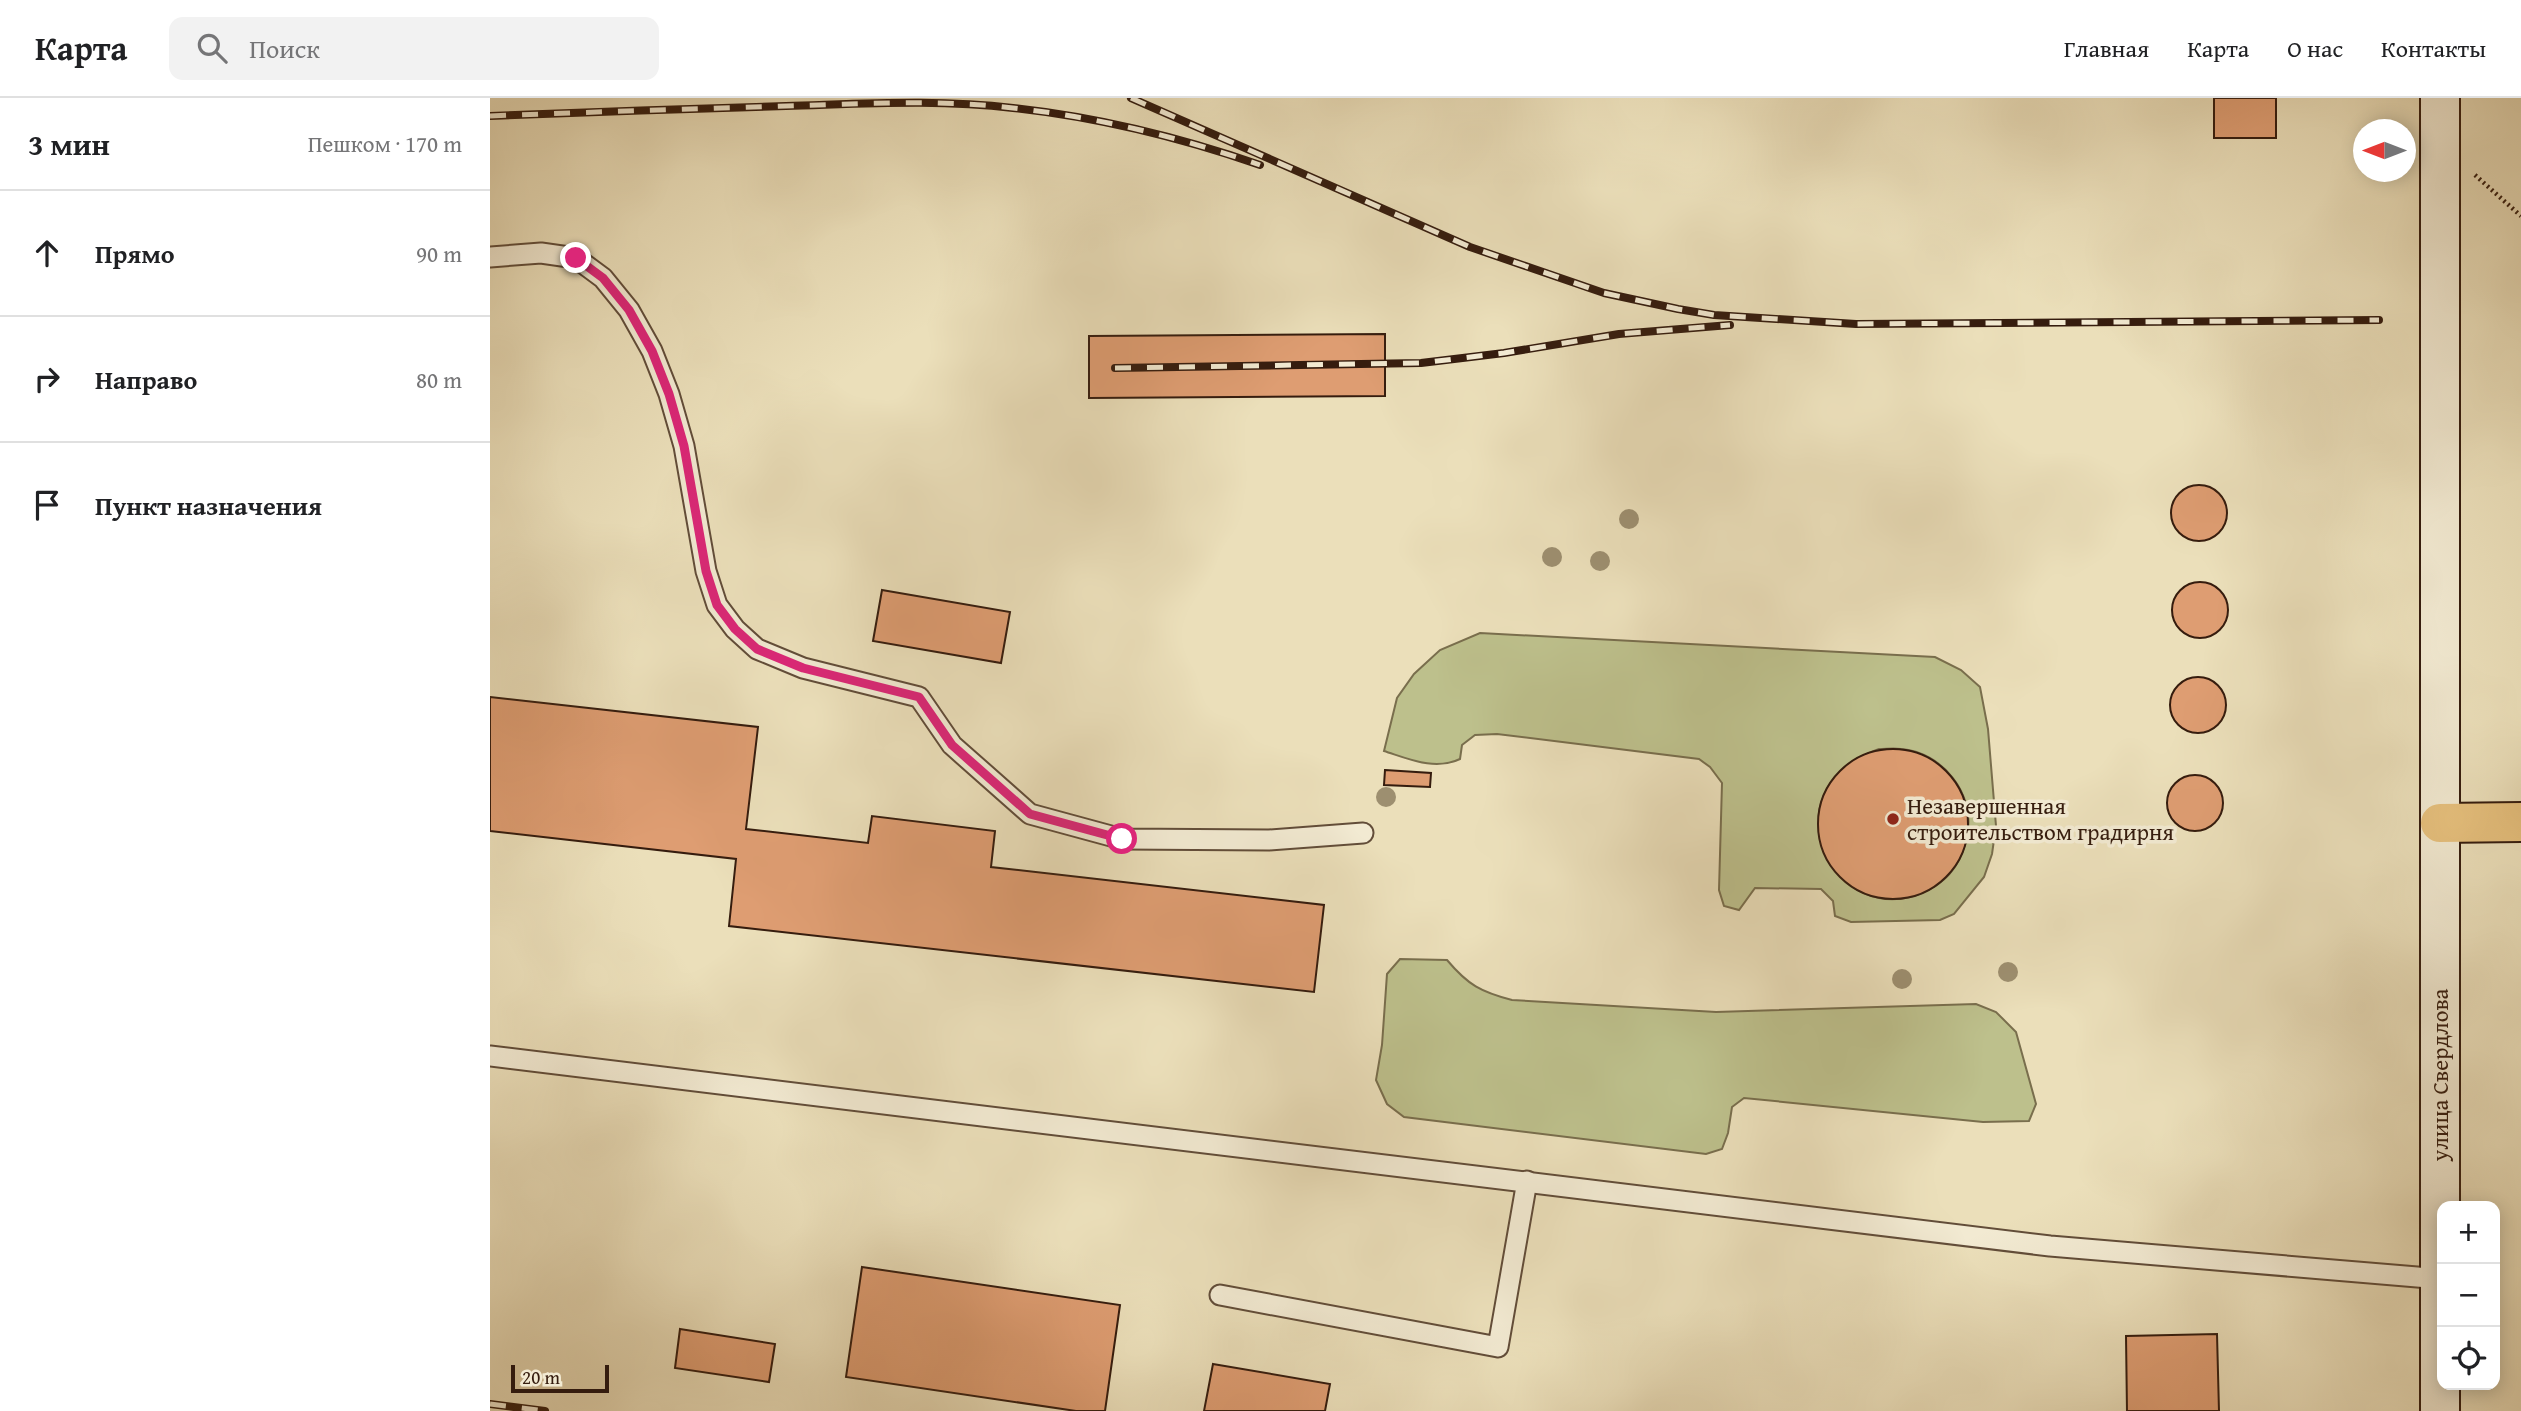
<!DOCTYPE html>
<html lang="ru">
<head>
<meta charset="utf-8">
<style>
	:root { --surface:#fff; --page:#f2f2f2; --text:#202124; --muted:#757577; --line:#e0e0e0 }
	body { margin:0; font-family:"Gentium Book Plus",serif; background:var(--page); color:var(--text) }
	.controls { position:absolute; right:21px; bottom:21px; display:grid; overflow:hidden; border-radius:14px; box-shadow:0 4px 18px #0003 }
	.controls button { width:63px; height:63px; display:grid; place-items:center; padding:0; border:0; border-bottom:2px solid var(--line); background:var(--surface); color:var(--text); font:35px sans-serif }
	.compass { position:absolute; left:1863px; top:21px; width:63px; height:63px; border-radius:50%; background:var(--surface); box-shadow:0 4px 18px #0003; rotate:270deg }
	.scale { position:absolute; left:21px; bottom:18px; width:98px; box-sizing:border-box; padding-left:7px; border:4px solid #351c0e; border-top:0; font-size:19px; line-height:24px; white-space:nowrap; color:#351c0e; -webkit-text-stroke:5px #f2ead2; paint-order:stroke }
	.stop { position:absolute; width:21px; height:21px; margin:-16px; border:5px solid #db2777; border-radius:50%; background:#fff }
	.stop.end { background:#db2777; border-color:#fff; box-shadow:0 2px 7px #0008 }
	.list { margin:0; padding:0; list-style:none }
	h2 { display:flex; justify-content:space-between; align-items:center; height:91px; margin:0; padding:0 28px; font-size:30px }
	h2 small { font-size:23px; font-weight:400; color:var(--muted) }
	.list li { display:grid; grid-template-columns:46px 1fr auto; gap:21px; align-items:center; box-sizing:border-box; height:126px; padding:0 28px; border-top:2px solid var(--line) }
	.list b { display:block; font-size:26px; white-space:nowrap }
	.list em { font-size:23px; font-style:normal; color:var(--muted) }
	.icon { flex:none; width:38px; height:38px; fill:none; stroke:currentColor; stroke-width:2; stroke-linecap:round; stroke-linejoin:round }
	.map { position:relative; flex:none; width:2031px; height:1313px; overflow:hidden }
	header { display:flex; align-items:center; gap:42px; box-sizing:border-box; height:98px; padding:0 35px; background:var(--surface); border-bottom:2px solid var(--line) }
	header strong { font-size:33px }
	nav { display:flex; gap:38px; margin-inline-start:auto; font-size:24px }
	.search { width:490px; height:63px; background:var(--page); display:flex; align-items:center; gap:18px; box-sizing:border-box; padding:0 24px; border-radius:14px; color:var(--muted); font-size:26px }
	main { display:flex }
	aside { flex:1; background:var(--surface) }
	.map>svg:first-child { display:block }
	.green { fill:#bdc08c; stroke:#796e4d; stroke-width:2; fill-rule:evenodd }
	.building { fill:#de9d72; stroke:#351c0e; stroke-width:2 }
	.lines { fill:none; stroke-linecap:round; stroke-linejoin:round }
	.service-casing { stroke:#624d39; stroke-width:23 }
	.secondary-casing { stroke:#351c0e; stroke-width:42 }
	.primary-casing { stroke:#351c0e; stroke-width:42 }
	.path { stroke:#351c0e; stroke-width:4.5; stroke-dasharray:2 3.5; stroke-linecap:butt }
	.service { stroke:#f2ead2; stroke-width:19 }
	.secondary { stroke:#f2ead2; stroke-width:38 }
	.primary { stroke:#e6c07d; stroke-width:38 }
	.rail-casing { stroke:#351c0e; stroke-width:8 }
	.rail { stroke:#f2ead2; stroke-width:5; stroke-dasharray:16; stroke-linecap:butt }
	.tree { fill:#9d8f70 }
	.route { stroke:#db2777; stroke-width:9 }
	.poi-dot { fill:#8f2418; stroke:#f2ead2; stroke-width:2.5 }
	.labels { text-anchor:middle; stroke-width:7; stroke-linejoin:round; paint-order:stroke }
	.poi-label { font-size:23px; fill:#351c0e; stroke:#f2ead2; text-anchor:start }
	.street-label { font-size:23px; fill:#351c0e; stroke:#f2ead2 }
</style>
</head>
<body>
<header>
<strong>Карта</strong>
<div class="search"><svg class="icon" aria-label="search" viewBox="0 0 24 24"><circle cx="10" cy="10" r="6"/><path d="M15 15l6 6"/></svg>Поиск</div>
<nav><a>Главная</a><a>Карта</a><a>О нас</a><a>Контакты</a></nav>
</header>
<main>
<aside>
<h2>3 мин<small>Пешком · 170 m</small></h2>
<ul class="list">
<li><svg class="icon" aria-label="ahead" viewBox="0 0 24 24"><path d="M12 20V5M6 11l6-6 6 6"/></svg><div><b>Прямо</b></div><em>90 m</em></li>
<li><svg class="icon" aria-label="right" viewBox="0 0 24 24"><path d="M7 20v-9h11M14 6l5 5-5 5"/></svg><div><b>Направо</b></div><em>80 m</em></li>
<li><svg class="icon" aria-label="arrive" viewBox="0 0 24 24"><path d="M6 21V4h12l-3 4 3 4H6"/></svg><div><b>Пункт назначения</b></div></li>
</ul>
</aside>
<div class="map">
<svg width="2031" height="1313" viewBox="0 0 2031 1313">
	<rect width="100%" height="100%" fill="#ebdfba"/>
	<filter id="stains"><feTurbulence type="fractalNoise" baseFrequency=".00286" numOctaves="4"/><feColorMatrix values="0 0 0 0 .2 0 0 0 0 .09 0 0 0 0 .02 0 0 0 .5 -.17"/></filter>
	<radialGradient id="worn" r=".72"><stop offset=".6" stop-color="#630" stop-opacity="0"/><stop offset="1" stop-color="#630" stop-opacity=".3"/></radialGradient>
	<!-- green -->
	<g class="green">
		<path d="M990 535 1445 559 1471 572 1490 589 1498 631 1506 728 1502 756 1494 779 1464 816 1450 822 1361 824 1345 818 1343 803 1331 791 1265 790 1249 812 1234 808 1229 792 1232 685 1220 669 1209 661 1007 636 985 637 972 647 970 661C945 673 919 661 894 653L907 600 924 576 950 552ZM1389 651C1396 651 1404 650 1411 651 1452 654 1486 696 1477 737 1473 760 1461 780 1440 791 1347 841 1270 693 1389 651Z"/>
		<path d="M910 861 957 862C978 887 991 894 1022 902L1226 914 1486 906 1506 914 1526 934 1546 1006 1539 1023 1493 1024 1254 1000 1242 1009 1238 1035 1232 1051 1216 1056 914 1019 897 1006 886 982 892 947 897 876Z"/>
	</g>
	<!-- building -->
	<g class="building">
		<rect x="1724" y="0" width="62" height="40"/>
		<polygon points="895,236 895,298 599,300 599,238"/>
		<circle cx="1709" cy="415" r="28"/>
		<circle cx="1710" cy="512" r="28"/>
		<polygon points="392,492 520,514 511,565 383,543"/>
		<circle cx="1708" cy="607" r="28"/>
		<polygon points="0,599 268,629 256,731 378,745 382,718 505,733 501,769 834,807 824,894 239,828 246,761 0,733"/>
		<circle cx="1403" cy="726" r="75"/>
		<polygon points="895,672 941,675 940,689 894,687"/>
		<circle cx="1705" cy="705" r="28"/>
		<polygon points="372,1169 630,1207 615,1313 586,1313 356,1279"/>
		<polygon points="190,1231 285,1246 279,1284 185,1270"/>
		<polygon points="1727,1236 1729,1313 1637,1313 1636,1238"/>
		<polygon points="723,1266 840,1286 835,1313 714,1313"/>
	</g>
	<g class="lines">
		<!-- service casing -->
		<g class="service-casing">
			<g id="service">
				<polyline points="0,159 51,155 86,160 113,180 139,212 162,253 179,296 194,348 216,473 227,507 245,531 267,551 313,570 429,599 462,647 540,716 632,741 779,742 873,735"/>
				<polyline points="0,958 1560,1148 1951,1181"/>
				<polyline points="730,1197 1008,1249 1037,1083"/>
			</g>
		</g>
		<!-- secondary casing -->
		<g class="secondary-casing">
			<polyline id="secondary" points="1950,1313 1950,0"/>
		</g>
		<!-- primary casing -->
		<g class="primary-casing">
			<polyline id="primary" points="1950,725 2031,724"/>
		</g>
		<!-- path -->
		<polyline class="path" points="1985,77 2031,118"/>
		<!-- service -->
		<use href="#service" class="service"/>
		<!-- secondary -->
		<use href="#secondary" class="secondary"/>
		<!-- primary -->
		<use href="#primary" class="primary"/>
		<!-- rail casing -->
		<g class="rail-casing">
			<g id="rail">
				<polyline points="641,0 980,149 1114,195 1188,211 1224,217 1366,226 1889,222"/>
				<path d="M0 18C99 14 197 11 296 8 371 6 448 1 523 10 607 19 689 39 770 67"/>
				<polyline points="625,270 931,265 1014,255 1129,236 1240,227"/>
				<polyline points="0,1306 55,1313"/>
			</g>
		</g>
		<!-- rail -->
		<use href="#rail" class="rail"/>
	</g>
	<!-- trees -->
	<g class="tree">
		<circle cx="1139" cy="421" r="10"/>
		<circle cx="1062" cy="459" r="10"/>
		<circle cx="1110" cy="463" r="10"/>
		<circle cx="896" cy="699" r="10"/>
		<circle cx="1518" cy="874" r="10"/>
		<circle cx="1412" cy="881" r="10"/>
	</g>
	<g class="lines">
		<!-- route -->
		<polyline class="route" points="86,160 113,180 139,212 162,253 179,296 194,348 216,473 227,507 245,531 267,551 313,570 429,599 462,647 540,716 632,741"/>
	</g>
	<!-- markers -->
	<circle class="poi-dot" cx="1403" cy="721" r="7"/>
	<g class="labels">
		<!-- poi labels -->
		<g class="poi-label">
			<text x="1417" y="716">Незавершенная<tspan x="1417" dy="26">строительством градирня</tspan></text>
		</g>
		<!-- street labels -->
		<g class="street-label">
			<text transform="translate(1950 977) rotate(-90)" y="8">улица Свердлова</text>
		</g>
	</g>
	<rect width="100%" height="100%" filter="url(#stains)"/>
	<rect width="100%" height="100%" fill="url(#worn)"/>
</svg>
<div class="controls">
<button>+</button>
<button>−</button>
<button><svg class="icon" aria-label="locate" viewBox="0 0 24 24"><circle cx="12" cy="12" r="6"/><path d="M12 2v4M12 18v4M2 12h4M18 12h4"/></svg></button>
</div>
<svg class="compass" viewBox="-18 -18 36 36"><path d="M0-13l5 13h-10z" fill="#e53935"/><path d="M0 13l5-13h-10z" fill="#757577"/></svg>
<div class="scale">20 m</div>
<div class="stop" style="left:632px;top:741px"></div>
<div class="stop end" style="left:86px;top:160px"></div>
</div>
</main>
</body>
</html>
